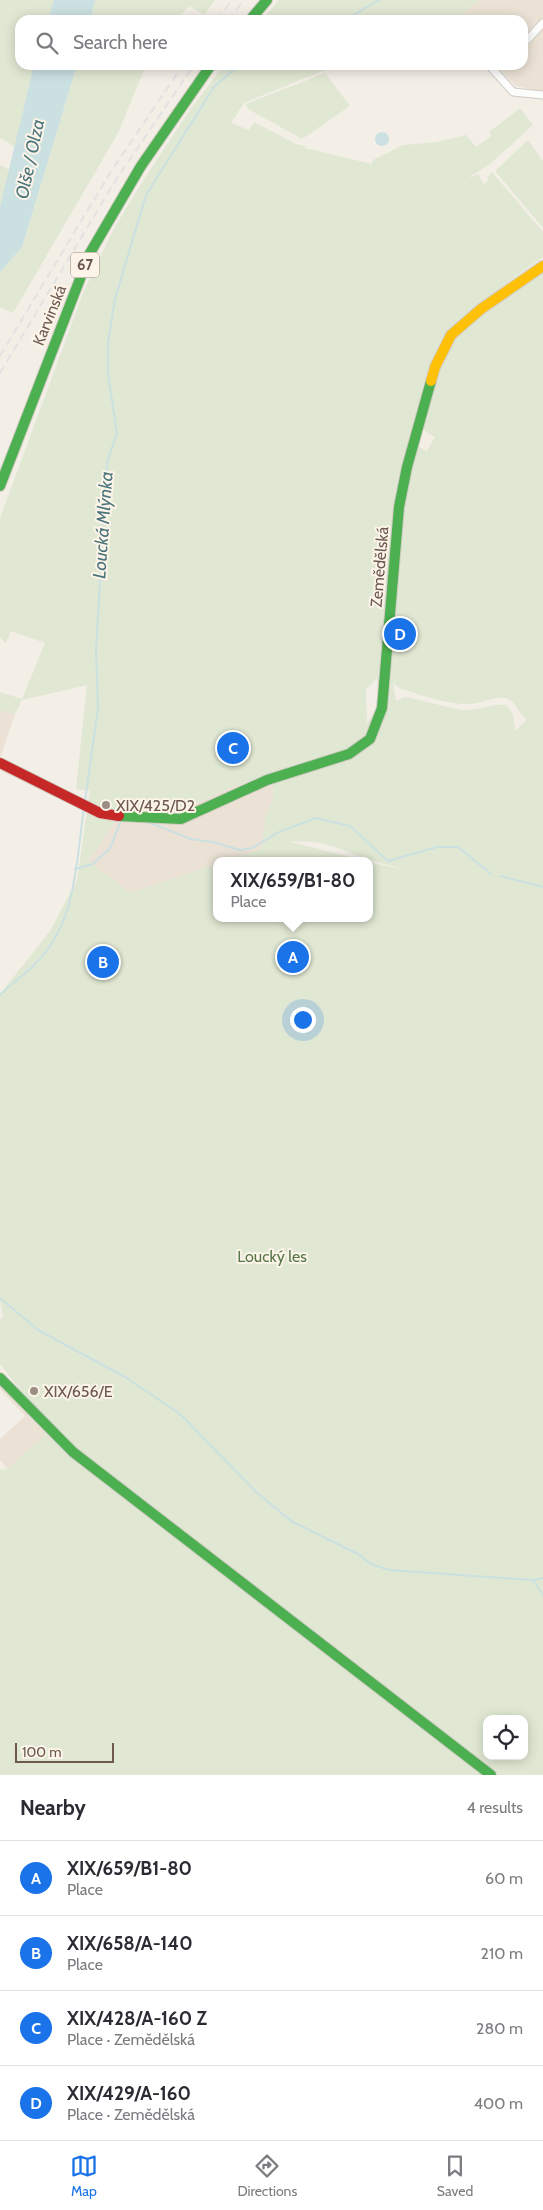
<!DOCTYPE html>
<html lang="en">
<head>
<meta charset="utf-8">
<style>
	:root { --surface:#fff; --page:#f7f7f7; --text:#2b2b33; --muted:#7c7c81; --line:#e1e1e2; --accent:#1a73e8 }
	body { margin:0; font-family:Cabin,sans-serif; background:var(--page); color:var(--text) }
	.controls { position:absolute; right:15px; bottom:15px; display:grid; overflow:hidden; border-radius:10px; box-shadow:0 2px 12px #0003 }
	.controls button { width:45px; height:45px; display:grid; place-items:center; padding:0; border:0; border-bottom:1px solid var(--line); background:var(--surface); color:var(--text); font:25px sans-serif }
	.scale { position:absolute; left:15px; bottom:12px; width:99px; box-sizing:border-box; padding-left:5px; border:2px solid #6c584c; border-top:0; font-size:14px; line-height:18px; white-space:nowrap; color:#6c584c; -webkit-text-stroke:4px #fcf4e8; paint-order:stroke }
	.you { position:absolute; left:302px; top:1019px; width:18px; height:18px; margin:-12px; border:4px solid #fff; border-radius:50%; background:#1a73e8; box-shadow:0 0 0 8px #1a73e833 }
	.badge { display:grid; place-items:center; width:32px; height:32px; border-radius:50%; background:var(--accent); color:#fff; font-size:16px; font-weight:700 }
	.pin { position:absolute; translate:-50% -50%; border:2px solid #fff; box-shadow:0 1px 5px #0006 }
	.popup { position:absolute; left:213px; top:857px; width:160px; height:65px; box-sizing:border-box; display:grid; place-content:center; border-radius:10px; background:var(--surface); filter:drop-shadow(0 1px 4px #0005); font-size:16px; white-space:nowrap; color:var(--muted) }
	.popup b { font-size:19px; color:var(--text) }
	.popup::after { content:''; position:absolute; left:50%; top:100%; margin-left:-10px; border:10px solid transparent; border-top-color:var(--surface) }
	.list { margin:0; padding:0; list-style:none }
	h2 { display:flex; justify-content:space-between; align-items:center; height:65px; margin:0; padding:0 20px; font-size:21px }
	h2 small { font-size:16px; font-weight:400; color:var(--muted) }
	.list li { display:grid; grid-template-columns:32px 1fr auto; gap:15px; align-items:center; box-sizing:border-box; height:75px; padding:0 20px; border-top:1px solid var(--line) }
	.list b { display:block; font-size:19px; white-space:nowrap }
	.list p { margin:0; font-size:16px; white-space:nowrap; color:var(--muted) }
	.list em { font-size:16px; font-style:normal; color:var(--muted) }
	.icon { flex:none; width:28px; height:28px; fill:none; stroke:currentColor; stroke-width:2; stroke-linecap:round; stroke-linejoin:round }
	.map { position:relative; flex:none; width:543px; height:1775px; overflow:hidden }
	.search { position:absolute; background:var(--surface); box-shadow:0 2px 12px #0003; left:15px; right:15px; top:15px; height:55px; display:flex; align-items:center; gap:12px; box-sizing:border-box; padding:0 18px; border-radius:15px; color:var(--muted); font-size:19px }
	.sheet { height:365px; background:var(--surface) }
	nav { display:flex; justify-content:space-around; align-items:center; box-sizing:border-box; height:70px; border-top:1px solid var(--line); background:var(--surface); font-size:14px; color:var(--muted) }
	nav a { display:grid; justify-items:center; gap:2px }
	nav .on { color:var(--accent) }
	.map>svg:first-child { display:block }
	.residential { fill:#ebe2d5 }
	.green { fill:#e0e8d3; fill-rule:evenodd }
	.water { fill:#cbe0e1 }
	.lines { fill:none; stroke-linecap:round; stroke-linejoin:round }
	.stream { stroke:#cbe0e1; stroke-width:2 }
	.street-casing { stroke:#d1cbc4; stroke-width:9 }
	.fast-casing { stroke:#d2cbc4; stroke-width:12 }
	.slow-casing { stroke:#d2cbc4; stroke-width:12 }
	.jam-casing { stroke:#d2cbc4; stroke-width:12 }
	.street { stroke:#fdfdfb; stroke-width:7 }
	.fast { stroke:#4caf50; stroke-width:10 }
	.slow { stroke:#ffc107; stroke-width:10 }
	.jam { stroke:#c62828; stroke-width:10 }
	.rail { stroke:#e3e1e2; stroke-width:2; stroke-dasharray:8 5; stroke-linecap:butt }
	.poi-dot { fill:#9b8d82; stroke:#fcf4e8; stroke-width:2 }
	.labels { text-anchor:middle; stroke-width:4; stroke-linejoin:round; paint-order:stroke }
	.shield { fill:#fcf4e8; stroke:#97877b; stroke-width:1 }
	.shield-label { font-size:15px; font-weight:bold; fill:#6c584c }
	.street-label { font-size:16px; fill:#6c584c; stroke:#fcf4e8 }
	.poi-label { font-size:16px; fill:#6c584c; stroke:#fcf4e8; text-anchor:start }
	.park-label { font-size:16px; fill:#567649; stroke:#fcf4e8 }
	.water-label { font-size:18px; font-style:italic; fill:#4a747c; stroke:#fcf4e8 }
</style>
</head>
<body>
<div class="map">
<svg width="543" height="1775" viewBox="0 0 543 1775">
	<rect width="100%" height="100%" fill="#f3efe7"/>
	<!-- residential -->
	<g class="residential">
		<polygon points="479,0 543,0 543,92 516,86 495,65 523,65 523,20 456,20"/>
		<polygon points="0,710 15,714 0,758"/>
		<polygon points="256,779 274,787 273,797 266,815 261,849 225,861 217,861 217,864 130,893 87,861 124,809 180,811 227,789"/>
		<polygon points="0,1378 52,1430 8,1469 0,1460 0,1439 25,1416 0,1389"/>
	</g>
	<!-- green -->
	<g class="green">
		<polygon points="0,0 54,0 48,20 20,20 20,65 34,65 15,147 0,138"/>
		<polygon points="95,0 215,0 204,15 189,6 176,20 90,20"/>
		<polygon points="279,0 479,0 456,20 262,20"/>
		<polygon points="77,65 146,65 118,133 13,313 0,307 0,272 22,247"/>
		<path d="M224 65H337L244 103 231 123 249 130 254 122 296 144 306 146 305 148 372 164 373 160 403 145 437 142 466 135 476 147 491 136 489 132 520 108 533 125 490 164 468 178 478 174 484 184 489 180 487 177 492 172 543 232V257C512 280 458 316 438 349 425 370 421 397 415 421 394 503 386 580 381 664L378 677H388L394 563 414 444 427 451 435 437 418 427 448 347 468 323 543 266V1775H0V1470L8 1469 44 1436 41 1416 0 1364V1320L3 1316 0 1300V994L50 931 77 880 90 791 76 789 87 685 22 700 15 714 0 710V692L22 699 45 643 11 631 6 643 0 638V518L83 293 114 228 146 176 189 111ZM403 627 407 628 408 636 400 642 393 634ZM377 678 378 706 367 723 366 690ZM393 683 399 688C421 695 447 705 471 704 481 703 495 696 505 698 517 701 517 714 527 719L515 731 513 714 506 705C491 703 478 711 463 710 443 707 424 700 405 697L396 701ZM256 779 274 787 273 797 266 815 261 849 225 861H366L291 842C321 839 333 847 359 856 374 862 390 865 405 870L369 862V918H217V864L130 893 88 861 124 809 180 811 227 789ZM487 1719H524V1756H487Z"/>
		<polygon points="325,73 350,106 302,139 248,109 246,104"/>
		<polygon points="528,140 543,161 543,228 495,171"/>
		<polygon points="0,165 10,170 0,207"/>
	</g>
	<!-- water -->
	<g class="water">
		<polygon points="54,0 95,0 90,20 48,20"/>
		<polygon points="34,65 77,65 22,247 0,272 0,207"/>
		<circle cx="382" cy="139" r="7"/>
	</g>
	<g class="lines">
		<!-- stream -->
		<g class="stream">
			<polyline points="345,20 379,0"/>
			<polyline points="85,801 98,708 96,650 107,462 117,433 108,374 108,343 115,299 146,195 214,87 239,65"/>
			<polyline points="148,822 191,839 212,842 240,850 252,848 279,832 316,818 350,826 388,861 437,847 458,847 491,874"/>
			<polyline points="75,869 93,864 110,848 121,821"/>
			<polyline points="500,876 543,887"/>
			<path d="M0 995C12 983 26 974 37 962 77 921 76 861 84 808"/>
			<polyline points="0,1298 38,1330 125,1377 180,1414 256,1492 291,1521 360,1555 371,1564 389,1570 533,1580 543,1595"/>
			<polyline points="533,1580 543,1578"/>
		</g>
		<!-- street casing -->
		<g class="street-casing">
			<g id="street">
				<polyline points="528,39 543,23"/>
				<polyline points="489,65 513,92 543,95"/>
			</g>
		</g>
		<!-- fast casing -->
		<g class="fast-casing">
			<g id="fast">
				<polyline points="250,20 267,0"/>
				<polyline points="0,486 90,253 141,166 211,65"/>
				<polyline points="119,816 181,819 267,780 349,754 370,739 382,708 399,507 407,467 431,381"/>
				<polyline points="0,1378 73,1452 491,1775"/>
			</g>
		</g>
		<!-- slow casing -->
		<g class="slow-casing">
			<polyline id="slow" points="431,381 435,367 451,335 481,309 543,266"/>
		</g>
		<!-- jam casing -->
		<g class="jam-casing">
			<polyline id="jam" points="0,763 100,813 119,816"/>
		</g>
		<!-- street -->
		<use href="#street" class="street"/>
		<!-- fast -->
		<use href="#fast" class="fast"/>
		<!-- slow -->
		<use href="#slow" class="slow"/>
		<!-- jam -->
		<use href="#jam" class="jam"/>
		<!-- rail -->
		<g class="rail">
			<polyline points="217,20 232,0"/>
			<polyline points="228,20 244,0"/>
			<polyline points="0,356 110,173 183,65"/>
			<polyline points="0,373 117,178 194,65"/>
		</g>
	</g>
	<!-- markers -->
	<g class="poi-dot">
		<circle cx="106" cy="805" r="5"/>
		<circle cx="34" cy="1391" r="5"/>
	</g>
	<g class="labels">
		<!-- shield labels -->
		<rect class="shield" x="71" y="252.5" width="28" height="25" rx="4"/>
		<g class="shield-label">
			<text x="85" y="270">67</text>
		</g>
		<!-- street labels -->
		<g class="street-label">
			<text transform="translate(49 315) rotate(-68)" y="6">Karvinská</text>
			<text transform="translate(379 567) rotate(-85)" y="6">Zemědělská</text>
		</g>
		<!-- poi labels -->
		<g class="poi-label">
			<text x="116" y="811">XIX/425/D2</text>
			<text x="44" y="1397">XIX/656/E</text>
		</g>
		<!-- park labels -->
		<g class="park-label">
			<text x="272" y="1262">Loucký les</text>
		</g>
		<!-- water labels -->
		<g class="water-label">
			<text transform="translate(30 159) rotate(-78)" y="6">Olše / Olza</text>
			<text transform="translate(103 525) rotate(-86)" y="6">Loucká Mlýnka</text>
		</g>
	</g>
</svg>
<div class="controls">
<button><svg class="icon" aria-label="locate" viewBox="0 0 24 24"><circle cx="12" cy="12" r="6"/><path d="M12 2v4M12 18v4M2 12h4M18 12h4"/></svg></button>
</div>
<div class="scale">100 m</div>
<div class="you"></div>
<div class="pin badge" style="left:293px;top:957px">A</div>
<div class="popup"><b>XIX/659/B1-80</b>Place</div>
<div class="pin badge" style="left:103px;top:962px">B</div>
<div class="pin badge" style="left:233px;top:748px">C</div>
<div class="pin badge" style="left:400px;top:634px">D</div>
<div class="search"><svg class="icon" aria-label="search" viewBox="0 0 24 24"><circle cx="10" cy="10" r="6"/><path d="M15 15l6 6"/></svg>Search here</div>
</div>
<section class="sheet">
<h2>Nearby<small>4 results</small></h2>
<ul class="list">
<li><span class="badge">A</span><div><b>XIX/659/B1-80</b><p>Place</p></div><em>60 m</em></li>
<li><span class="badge">B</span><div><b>XIX/658/A-140</b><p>Place</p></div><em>210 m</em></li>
<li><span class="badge">C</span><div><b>XIX/428/A-160 Z</b><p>Place · Zemědělská</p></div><em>280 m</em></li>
<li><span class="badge">D</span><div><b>XIX/429/A-160</b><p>Place · Zemědělská</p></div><em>400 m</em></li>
</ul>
</section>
<nav>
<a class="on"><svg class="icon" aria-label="map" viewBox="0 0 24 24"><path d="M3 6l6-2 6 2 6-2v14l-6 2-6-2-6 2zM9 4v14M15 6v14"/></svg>Map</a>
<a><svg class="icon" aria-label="directions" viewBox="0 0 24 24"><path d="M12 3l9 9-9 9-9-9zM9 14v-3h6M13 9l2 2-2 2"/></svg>Directions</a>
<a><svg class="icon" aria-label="saved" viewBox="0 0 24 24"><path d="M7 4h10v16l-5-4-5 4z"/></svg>Saved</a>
</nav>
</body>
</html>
